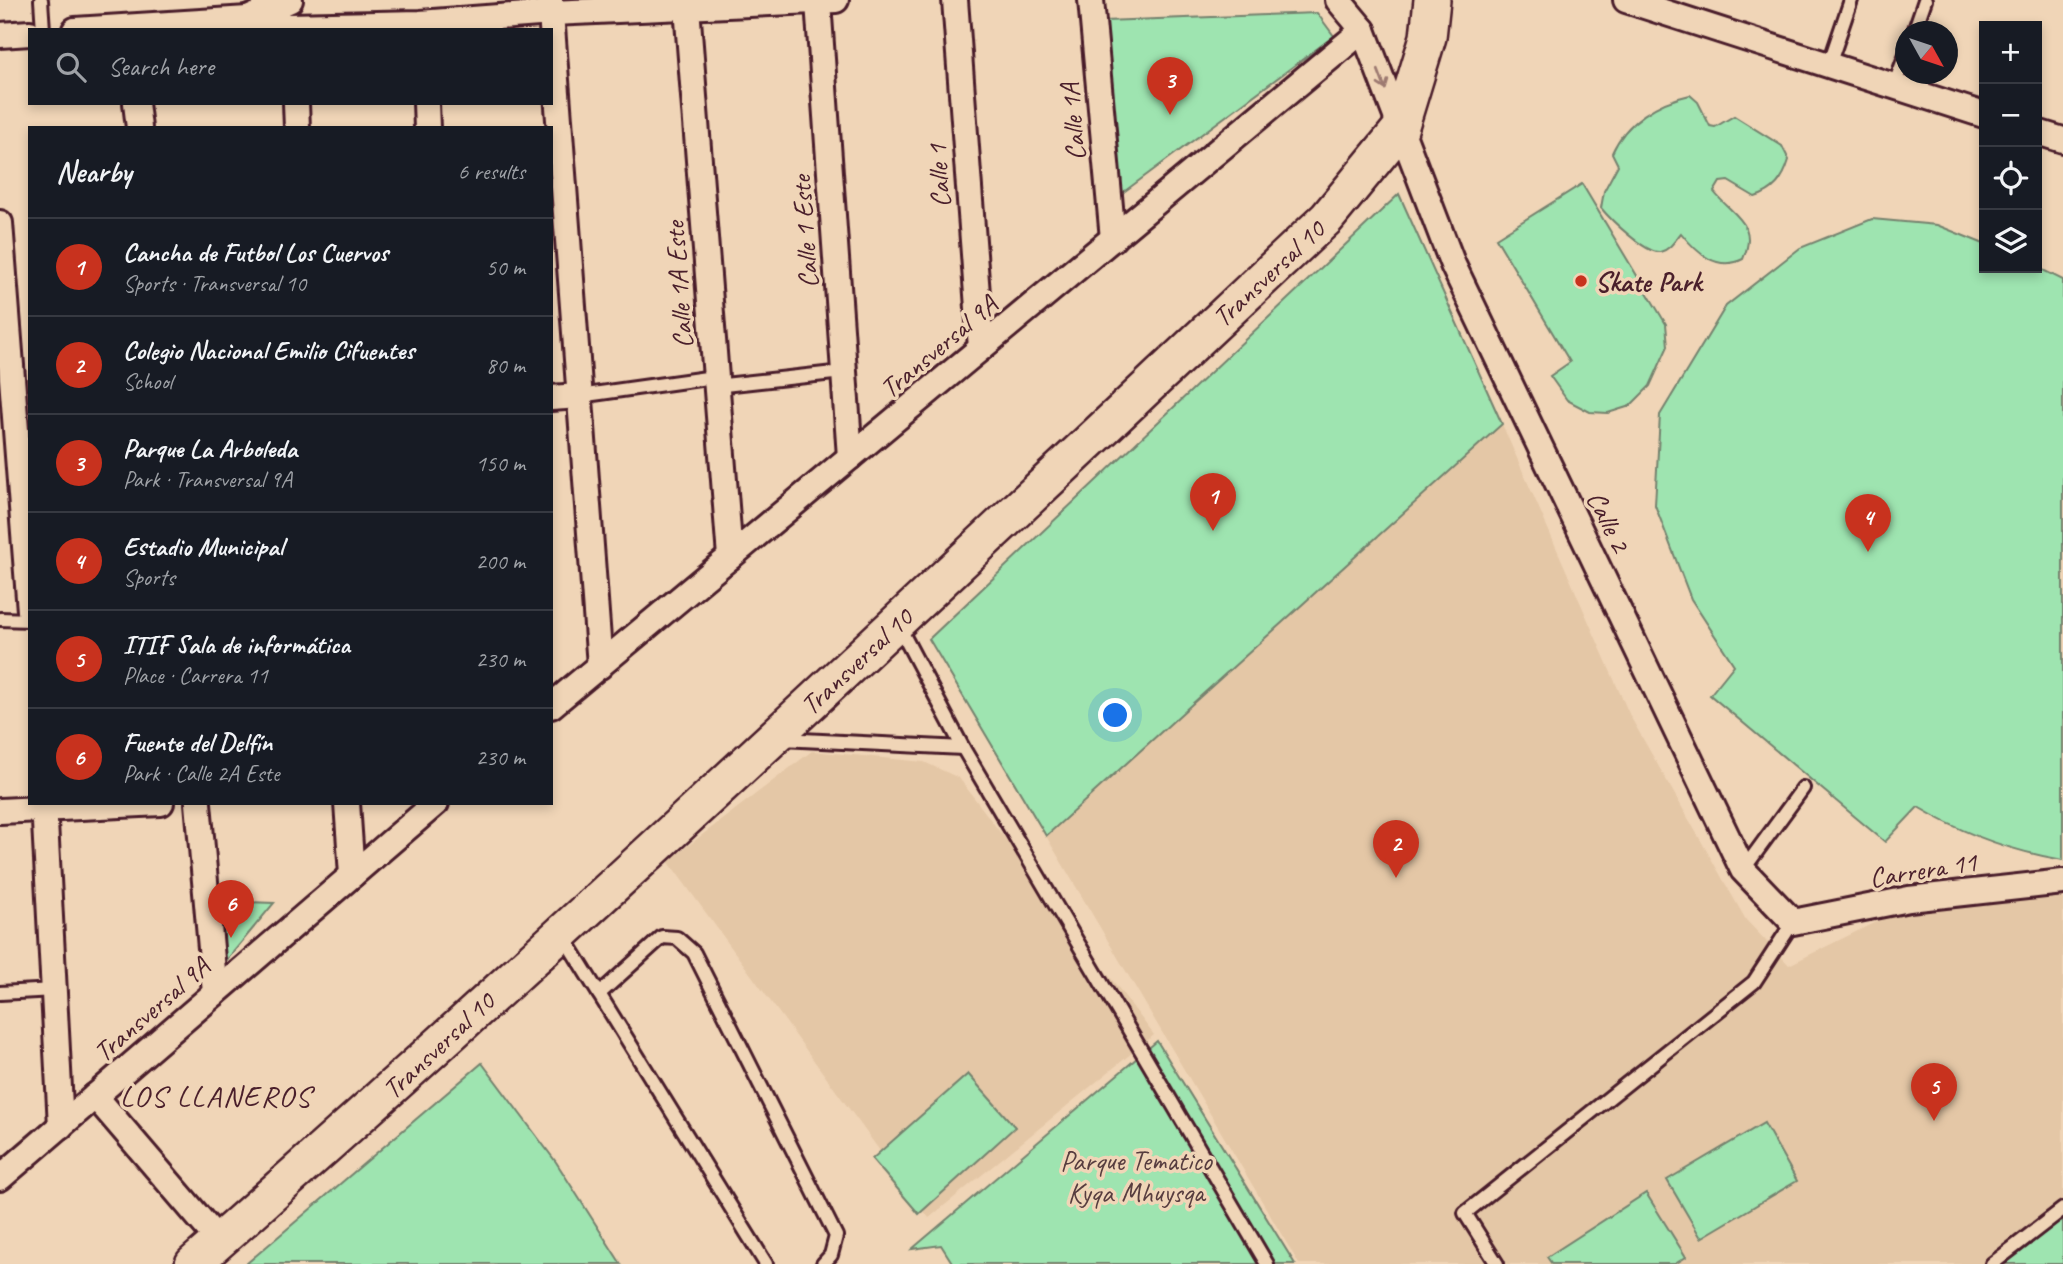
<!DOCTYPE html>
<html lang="en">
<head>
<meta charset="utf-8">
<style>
	:root { --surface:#171b24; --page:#20242c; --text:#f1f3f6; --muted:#9ea1a6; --line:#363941; --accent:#c8321e }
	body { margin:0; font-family:Caveat,sans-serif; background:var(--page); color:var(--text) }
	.controls { position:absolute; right:21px; top:21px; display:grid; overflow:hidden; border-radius:0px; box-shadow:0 4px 10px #0003 }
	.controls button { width:63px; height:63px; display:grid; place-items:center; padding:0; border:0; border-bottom:2px solid var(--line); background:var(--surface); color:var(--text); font:35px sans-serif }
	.compass { position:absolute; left:1895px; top:21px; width:63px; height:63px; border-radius:50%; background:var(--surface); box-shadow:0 4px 10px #0003; rotate:130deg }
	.you { position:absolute; left:1116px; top:716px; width:24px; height:24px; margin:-18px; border:5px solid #fff; border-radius:50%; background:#1a73e8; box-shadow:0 0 0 10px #1a73e833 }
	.badge { display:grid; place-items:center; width:46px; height:46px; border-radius:50%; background:var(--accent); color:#fff; font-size:23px; font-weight:700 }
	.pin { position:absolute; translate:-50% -58px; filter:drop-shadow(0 2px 4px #0008) }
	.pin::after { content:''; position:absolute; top:37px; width:24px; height:21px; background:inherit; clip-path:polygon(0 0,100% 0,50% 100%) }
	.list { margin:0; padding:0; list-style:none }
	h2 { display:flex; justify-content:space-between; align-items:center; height:91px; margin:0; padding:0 28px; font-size:30px }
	h2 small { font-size:23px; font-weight:400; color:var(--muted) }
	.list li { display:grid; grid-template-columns:46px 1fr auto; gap:21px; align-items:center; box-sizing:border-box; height:98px; padding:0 28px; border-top:2px solid var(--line) }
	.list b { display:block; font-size:26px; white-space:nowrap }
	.list p { margin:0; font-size:23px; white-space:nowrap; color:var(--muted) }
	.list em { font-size:23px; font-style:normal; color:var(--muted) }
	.icon { flex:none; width:38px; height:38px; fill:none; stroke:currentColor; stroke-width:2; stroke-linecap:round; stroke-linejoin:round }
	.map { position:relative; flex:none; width:2063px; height:1264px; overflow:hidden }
	.search { position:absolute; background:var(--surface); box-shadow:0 4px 10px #0003; left:28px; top:28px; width:525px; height:77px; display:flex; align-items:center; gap:18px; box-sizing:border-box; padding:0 24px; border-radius:0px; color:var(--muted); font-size:26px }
	.panel { position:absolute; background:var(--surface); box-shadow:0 4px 10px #0003; left:28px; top:126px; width:525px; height:679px; border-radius:0px }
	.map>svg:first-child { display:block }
	.built { fill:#e4c7a6 }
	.green { fill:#9ee4b0; stroke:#74826e; stroke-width:2 }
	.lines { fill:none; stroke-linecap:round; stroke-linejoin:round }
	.lane-casing { stroke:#4a1f2b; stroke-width:18 }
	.street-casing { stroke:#4a1f2b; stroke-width:30 }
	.secondary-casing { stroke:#4a1f2b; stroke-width:40 }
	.lane { stroke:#f0d5b7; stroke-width:12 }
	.street { stroke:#f0d5b7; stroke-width:24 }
	.secondary { stroke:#f0d5b7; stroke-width:35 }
	.oneway { stroke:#9d7a71 }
	.poi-dot { fill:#c8321e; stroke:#f0d5b7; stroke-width:2.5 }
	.labels { text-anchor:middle; stroke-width:7; stroke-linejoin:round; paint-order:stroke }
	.street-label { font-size:28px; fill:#4a1f2b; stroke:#f0d5b7 }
	.poi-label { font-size:28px; font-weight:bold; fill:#4a1f2b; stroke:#f0d5b7; text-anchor:start }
	.park-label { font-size:28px; fill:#573d3f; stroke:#f0d5b7 }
	.neighbourhood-label { font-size:30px; letter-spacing:2px; fill:#4a1f2b; stroke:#f0d5b7 }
</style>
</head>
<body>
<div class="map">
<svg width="2063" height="1264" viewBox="0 0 2063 1264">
	<rect width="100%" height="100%" fill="#f0d5b7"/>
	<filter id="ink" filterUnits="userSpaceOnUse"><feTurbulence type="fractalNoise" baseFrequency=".0143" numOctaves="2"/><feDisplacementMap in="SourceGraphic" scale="14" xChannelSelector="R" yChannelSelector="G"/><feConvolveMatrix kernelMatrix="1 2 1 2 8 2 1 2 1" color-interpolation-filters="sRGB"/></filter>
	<g filter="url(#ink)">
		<!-- built -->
		<g class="built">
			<polygon points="1502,424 1630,716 1746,920 1789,965 1910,905 2063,888 2063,1213 1992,1264 1299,1264 1046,836"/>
			<polygon points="812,751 924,762 959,778 1154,1035 929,1218 668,861"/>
		</g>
		<!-- green -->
		<g class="green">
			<polygon points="1317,13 1334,36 1121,194 1104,21"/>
			<path d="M1690 95 1698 102 1710 126 1715 127 1734 116 1782 146 1789 160C1783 180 1774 191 1755 197L1728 181 1720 182 1714 192C1734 217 1759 223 1743 259 1717 272 1697 253 1681 233 1675 240 1670 250 1660 252 1646 254 1610 219 1601 208L1604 191 1618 165 1612 153C1626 121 1658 102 1690 95Z"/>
			<polygon points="1582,184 1666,324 1668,346 1650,386 1630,406 1608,413 1590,412 1567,400 1550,376 1570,362 1496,238"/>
			<polygon points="1399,194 1502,424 1046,836 929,639"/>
			<path d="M1872 219 1937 225 1984 244V268L2037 267 2063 280V860C2011 851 1963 834 1918 807L1885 842 1710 695 1734 665 1691 599 1655 505 1660 415 1726 306 1800 248Z"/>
			<polygon points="217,901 274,903 216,973"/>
			<polygon points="1157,1041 1295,1264 953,1264 941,1245 912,1249"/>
			<polygon points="482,1063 556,1162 621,1264 246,1264"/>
			<polygon points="968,1074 1015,1127 919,1214 872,1159"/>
			<polygon points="1764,1123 1797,1181 1701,1238 1667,1180"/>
			<polygon points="1646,1193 1686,1257 1675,1264 1552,1264 1547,1257"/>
			<polygon points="2063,1213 2063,1264 1992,1264"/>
		</g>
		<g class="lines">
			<!-- lane casing -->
			<g class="lane-casing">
				<g id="lane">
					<polyline points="41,0 43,30"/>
					<polyline points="1914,32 1925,0"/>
					<polyline points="1829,65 1851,0"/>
					<polyline points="1894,86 1906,54"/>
					<polyline points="715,386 843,372"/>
					<polyline points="579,396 714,377"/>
					<polyline points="0,619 30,620"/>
					<polyline points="898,625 963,748 1267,1264"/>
					<polyline points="782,739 963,748"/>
					<polyline points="1743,870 1803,788"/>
					<polyline points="562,934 766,1264"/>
					<polyline points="0,993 54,990"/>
					<polyline points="599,994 662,937 677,938 694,953 836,1236 831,1255 823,1264"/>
					<polyline points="1497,1264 1465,1213 1754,982 1793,922"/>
					<polyline points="1992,1264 2063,1209"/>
				</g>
			</g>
			<!-- street casing -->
			<g class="street-casing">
				<g id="street">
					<polyline points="550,0 600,666"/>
					<polyline points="955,0 981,348"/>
					<polyline points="1091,0 1113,239"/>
					<polyline points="1338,0 1363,30 1453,265 1743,870 1793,922 1909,899 2063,882"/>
					<polyline points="1626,0 1984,115"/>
					<polyline points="818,2 850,457"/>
					<polyline points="687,7 730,557"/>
					<polyline points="248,19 290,0"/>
					<polyline points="75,30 248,19 290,26 420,23 552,13 836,0"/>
					<polyline points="0,35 30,33"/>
					<polyline points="136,103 139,128"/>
					<polyline points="296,103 297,128"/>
					<polyline points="426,103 427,128"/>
					<polyline points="2037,132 2063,140"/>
					<polyline points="0,223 30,611"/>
					<polyline points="551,398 579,396"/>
					<polyline points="551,706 1363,30"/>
					<polyline points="44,803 61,1126"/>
					<polyline points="198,803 215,993"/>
					<polyline points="347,803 352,875"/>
					<polyline points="0,811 161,803"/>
					<polyline points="95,1096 219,1241"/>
					<polyline points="0,1178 436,803"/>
				</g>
			</g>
			<!-- secondary casing -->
			<g class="secondary-casing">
				<path id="secondary" d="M193 1264C579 925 952 571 1327 218L1400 129 1428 37 1432 0"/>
			</g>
			<!-- lane -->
			<use href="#lane" class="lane"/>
			<!-- street -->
			<use href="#street" class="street"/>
			<!-- secondary -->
			<use href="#secondary" class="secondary"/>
		</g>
		<!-- one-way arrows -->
		<defs><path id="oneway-shaft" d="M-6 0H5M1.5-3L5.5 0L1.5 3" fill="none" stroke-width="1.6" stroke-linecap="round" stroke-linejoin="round" transform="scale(1.75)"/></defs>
		<use class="oneway" href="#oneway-shaft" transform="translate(1382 80) rotate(69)"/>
	</g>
	<!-- markers -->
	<circle class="poi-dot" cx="1581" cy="281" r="7"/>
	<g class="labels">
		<!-- street labels -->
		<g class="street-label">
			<text transform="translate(1072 122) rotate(-95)" y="10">Calle 1A</text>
			<text transform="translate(938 176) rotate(-94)" y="10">Calle 1</text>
			<text transform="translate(804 232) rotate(-94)" y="10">Calle 1 Este</text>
			<text transform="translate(1268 273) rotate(-43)" y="10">Transversal 10</text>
			<text transform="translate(678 285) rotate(-94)" y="10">Calle 1A Este</text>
			<text transform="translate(938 346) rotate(-40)" y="10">Transversal 9A</text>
			<text transform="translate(1609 521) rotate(64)" y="10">Calle 2</text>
			<text transform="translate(856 661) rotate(-43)" y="10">Transversal 10</text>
			<text transform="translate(1923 869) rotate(-9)" y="10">Carrera 11</text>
			<text transform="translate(151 1009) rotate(-41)" y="10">Transversal 9A</text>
			<text transform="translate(438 1045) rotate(-43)" y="10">Transversal 10</text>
		</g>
		<!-- poi labels -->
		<g class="poi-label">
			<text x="1595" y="291">Skate Park</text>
		</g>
		<!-- park labels -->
		<g class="park-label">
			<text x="1136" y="1170">Parque Tematico<tspan x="1136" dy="32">Kyqa Mhuysqa</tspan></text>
		</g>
		<!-- neighbourhood labels -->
		<g class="neighbourhood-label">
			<text x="216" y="1106">LOS LLANEROS</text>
		</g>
	</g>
</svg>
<div class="controls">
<button>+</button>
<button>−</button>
<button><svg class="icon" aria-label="locate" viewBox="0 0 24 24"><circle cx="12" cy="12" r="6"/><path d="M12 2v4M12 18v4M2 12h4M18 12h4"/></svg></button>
<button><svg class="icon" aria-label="layers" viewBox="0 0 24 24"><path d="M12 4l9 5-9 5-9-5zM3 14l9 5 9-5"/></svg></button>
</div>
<svg class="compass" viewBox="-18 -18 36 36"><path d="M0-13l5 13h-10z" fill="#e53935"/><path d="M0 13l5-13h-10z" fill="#9ea1a6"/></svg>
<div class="you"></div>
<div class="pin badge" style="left:1213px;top:531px">1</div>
<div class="pin badge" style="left:1396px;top:878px">2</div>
<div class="pin badge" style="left:1170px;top:115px">3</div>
<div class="pin badge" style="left:1868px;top:552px">4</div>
<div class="pin badge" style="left:1934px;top:1121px">5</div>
<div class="pin badge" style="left:231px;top:938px">6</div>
<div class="search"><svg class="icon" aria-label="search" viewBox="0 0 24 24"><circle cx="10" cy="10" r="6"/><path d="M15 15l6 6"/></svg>Search here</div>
<section class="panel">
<h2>Nearby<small>6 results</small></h2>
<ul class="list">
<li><span class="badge">1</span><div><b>Cancha de Futbol Los Cuervos</b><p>Sports · Transversal 10</p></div><em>50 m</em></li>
<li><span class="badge">2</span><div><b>Colegio Nacional Emilio Cifuentes</b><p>School</p></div><em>80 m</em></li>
<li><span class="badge">3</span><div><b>Parque La Arboleda</b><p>Park · Transversal 9A</p></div><em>150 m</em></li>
<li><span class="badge">4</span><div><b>Estadio Municipal</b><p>Sports</p></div><em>200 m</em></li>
<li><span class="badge">5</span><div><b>ITIF Sala de informática</b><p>Place · Carrera 11</p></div><em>230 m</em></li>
<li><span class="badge">6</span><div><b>Fuente del Delfín</b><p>Park · Calle 2A Este</p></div><em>230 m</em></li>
</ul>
</section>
</div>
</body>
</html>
